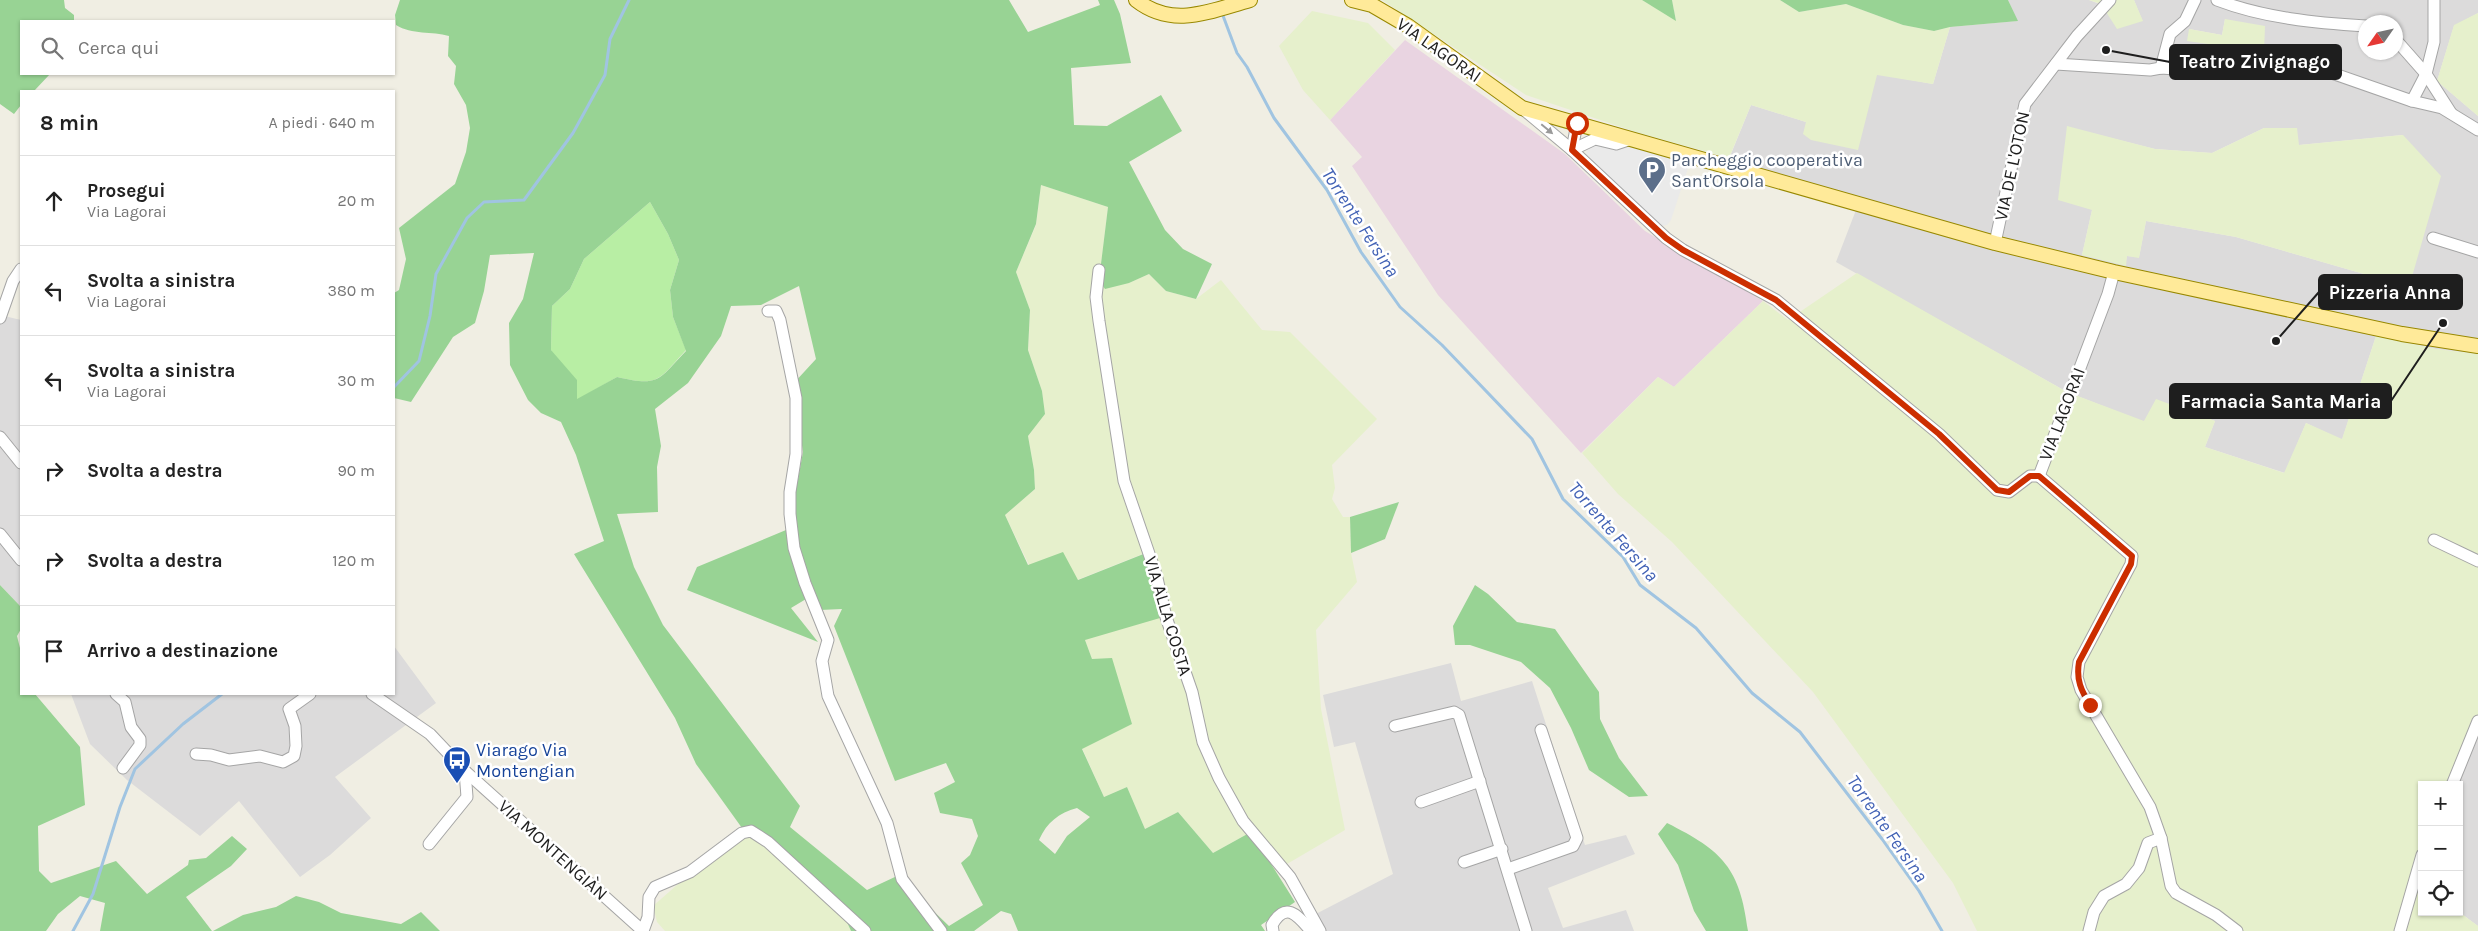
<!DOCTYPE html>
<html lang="it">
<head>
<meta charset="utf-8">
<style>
	:root { --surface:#fff; --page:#f6f6f6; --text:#222; --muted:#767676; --line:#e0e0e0 }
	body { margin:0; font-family:Karla,sans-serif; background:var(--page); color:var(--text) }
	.controls { position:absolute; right:15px; bottom:15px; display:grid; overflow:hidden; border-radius:0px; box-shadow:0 1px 4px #0004 }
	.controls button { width:45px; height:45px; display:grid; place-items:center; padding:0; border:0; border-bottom:1px solid var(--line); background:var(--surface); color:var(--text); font:25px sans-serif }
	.compass { position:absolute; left:2358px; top:15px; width:45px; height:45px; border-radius:50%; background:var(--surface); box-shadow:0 1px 4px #0004; rotate:236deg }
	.stop { position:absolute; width:15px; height:15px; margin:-11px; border:4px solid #cc2e00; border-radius:50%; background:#fff }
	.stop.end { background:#cc2e00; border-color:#fff; box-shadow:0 1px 5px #0008 }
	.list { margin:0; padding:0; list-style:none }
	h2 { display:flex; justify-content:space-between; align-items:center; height:65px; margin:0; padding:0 20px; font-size:21px }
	h2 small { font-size:16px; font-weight:400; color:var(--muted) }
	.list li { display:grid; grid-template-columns:32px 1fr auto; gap:15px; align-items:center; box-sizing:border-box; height:90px; padding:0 20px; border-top:1px solid var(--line) }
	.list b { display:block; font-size:19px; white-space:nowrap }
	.list p { margin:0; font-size:16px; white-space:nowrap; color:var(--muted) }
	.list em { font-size:16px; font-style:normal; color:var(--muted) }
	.icon { flex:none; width:28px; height:28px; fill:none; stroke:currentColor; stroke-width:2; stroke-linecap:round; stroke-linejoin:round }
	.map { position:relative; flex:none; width:2478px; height:931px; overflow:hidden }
	.search { position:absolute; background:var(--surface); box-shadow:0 1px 4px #0004; left:20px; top:20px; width:375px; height:55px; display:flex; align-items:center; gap:12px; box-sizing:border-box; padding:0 18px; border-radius:0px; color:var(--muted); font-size:19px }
	.panel { position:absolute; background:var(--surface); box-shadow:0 1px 4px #0004; left:20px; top:90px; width:375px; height:605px; border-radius:0px }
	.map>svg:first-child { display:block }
	.residential { fill:#dcdbdb; fill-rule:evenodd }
	.industrial { fill:#e9d4e1 }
	.farmland { fill:#e6f0cc }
	.grass { fill:#b8eea4 }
	.forest { fill:#98d394; fill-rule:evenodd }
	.parking { fill:#eaeaea }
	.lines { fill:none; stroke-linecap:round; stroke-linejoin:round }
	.stream { stroke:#a0c4e1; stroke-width:3 }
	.minor-casing { stroke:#a5a5a5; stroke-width:13 }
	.major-casing { stroke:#988800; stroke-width:16 }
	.minor { stroke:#fff; stroke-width:11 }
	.major { stroke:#ffea99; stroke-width:14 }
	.oneway { fill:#9a9a9a }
	.route { stroke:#cc2e00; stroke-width:6 }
	.labels { text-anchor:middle; stroke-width:5; stroke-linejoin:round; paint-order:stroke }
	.street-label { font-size:18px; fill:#1e1e1e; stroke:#fff }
	.service-label { font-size:18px; fill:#4e5e75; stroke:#fff; text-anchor:start }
	.transit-label { font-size:18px; fill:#164399; stroke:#fff; text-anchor:start }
	.water-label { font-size:19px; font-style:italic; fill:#4262b5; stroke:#fff }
	.leader { fill:none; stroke:#1e1e1e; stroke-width:2 }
	.callout-dot { fill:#1e1e1e; stroke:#fff; stroke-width:2 }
	.callout { fill:#1e1e1e; stroke:#1e1e1e; stroke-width:2 }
	.callout-label { font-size:19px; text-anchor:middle; font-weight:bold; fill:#fff }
</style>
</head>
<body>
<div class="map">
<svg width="2478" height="931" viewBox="0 0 2478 931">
	<rect width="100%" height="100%" fill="#f0eee3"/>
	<!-- residential -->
	<g class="residential">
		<path d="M2008 0H2089L2142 20 2134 0H2478V13L2454 26 2437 81 2478 116V354L2436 349 2376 336 2342 440 2306 423 2285 473 2205 447 2215 421 2156 400 2144 422 2067 392 1836 262 1856 210 1724 171 1751 105 1806 122 1877 74 1933 84 1950 27 2017 21ZM2225 19 2264 53 2251 54 2252 46 2232 44 2214 59 2215 45 2189 29 2222 35ZM2366 22H2396V52H2366ZM2067 127 2155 149 2212 153 2264 128 2299 145 2402 135 2409 287 2236 237 2146 221 2139 257 2127 256 2125 265 2082 255 2092 210Z"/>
		<polygon points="0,315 21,320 21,607 0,585"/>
		<polygon points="394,646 436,703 335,777 371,818 330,855 300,877 239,801 200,836 127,780 90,744 71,694 394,694"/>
		<polygon points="1451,663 1461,701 1532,681 1585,845 1626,835 1635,854 1548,888 1563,928 1626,910 1634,931 1314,931 1310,917 1393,874 1355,742 1334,747 1323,695"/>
		<polygon points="2478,717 2478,926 2459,912 2459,785 2454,785"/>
	</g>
	<!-- industrial -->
	<polygon class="industrial" points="1405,40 1565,154 1645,231 1763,301 1674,387 1658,377 1581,453 1438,295 1352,166 1362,157 1330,120"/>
	<!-- farmland -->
	<g class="farmland">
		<polygon points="1382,0 1642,0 1676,20 1672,0 1780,0 1799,12 1846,4 1903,25 1934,31 1950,27 1933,84 1877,75 1858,150 1811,140 1803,134 1806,122 1751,105 1729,158 1636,132 1526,95"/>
		<polygon points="2089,0 2134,0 2143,21 2117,29 2101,4"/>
		<polygon points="1312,11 1368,23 1395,50 1330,120 1303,90 1279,46"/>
		<polygon points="2478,13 2478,116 2437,81 2454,25"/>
		<polygon points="2225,19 2265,26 2264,53 2251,55 2252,46 2232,44 2229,57 2214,60 2215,45 2187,41 2189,29 2222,35"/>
		<polygon points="2067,126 2155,149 2212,153 2264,128 2297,128 2299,145 2403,135 2441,176 2409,287 2236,237 2146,221 2139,258 2127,256 2126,266 2082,255 2092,210 2058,200"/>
		<polygon points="1041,185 1108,207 1099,280 1129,283 1149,274 1166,291 1196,299 1221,280 1262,330 1290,332 1377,419 1332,465 1335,488 1332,499 1343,517 1350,517 1351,553 1357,582 1316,630 1321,709 1345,830 1275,871 1251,832 1213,853 1178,812 1145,829 1127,787 1104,797 1082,748 1092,659 1085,640 1145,553 1077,580 1029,565 1005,515 1035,489 1034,470 1028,436 1045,414 1042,391 1028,350 1030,310 1016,272 1036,225"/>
		<polygon points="1857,273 2067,392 2144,421 2156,399 2215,421 2205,447 2284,473 2306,423 2342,439 2376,336 2436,349 2478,354 2478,717 2454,785 2422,785 2422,873 2419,881 2422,884 2422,912 2459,912 2478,926 2478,931 1977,931 1953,883 1813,692 1672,542 1618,494 1582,453 1658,377 1674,387 1763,301 1788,320"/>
		<polygon points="742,828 779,846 842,911 851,931 665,931 657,922 653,906"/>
	</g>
	<!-- grass -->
	<path class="grass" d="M650 202 668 234 679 260 670 290 673 317 686 350C658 380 660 387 617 377L577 400 551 350 552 306 570 289 584 259Z"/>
	<!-- forest -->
	<g class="forest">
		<polygon points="0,0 64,0 65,8 74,15 74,21 21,21 21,74 50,74 34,91 21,91 21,105 14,114 0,104"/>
		<path d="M400 0H1009L1028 32 1100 5 1098 0H1114L1120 14 1131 63 1071 68 1074 125 1107 126 1161 95 1182 131 1129 162 1165 230 1183 249 1212 264 1196 299 1166 291 1149 274 1129 283 1105 289 1099 280 1108 207 1041 185 1036 224 1016 272 1030 310 1028 350 1042 391 1045 414 1028 436 1034 470 1035 489 1005 515 1028 565 1063 552 1078 580 1146 553 1160 618 1085 640 1092 659 1112 658 1132 724 1082 749 1104 797 1127 787 1145 829 1178 812 1213 853 1251 832 1295 902 1261 925 1265 931H1018L1011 914 1001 911 974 931H851L842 911 742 828 696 764 675 718 574 554 604 541 576 455 561 422 541 413 528 400 510 365 509 323 523 299 534 253 490 255 484 291 475 323 453 337 411 402 394 398V293L399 290 406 259 399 228 455 184 466 152 470 128 466 105 454 84 456 66 448 56 449 36C432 31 412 35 396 25L395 15ZM650 202 668 234 679 260 670 290 673 317 686 351C658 380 660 387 617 377L577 399V380L551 350 552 306 570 289 584 259ZM799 286 816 359 793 384 803 452 794 501 796 530 803 563 820 610 842 609 834 626 895 781 946 763 955 782 934 793 940 813 972 819 978 836 970 855 961 863 983 905 949 926 897 876 867 890 790 827 800 806 663 625 634 567 617 514 658 512 657 467 661 446 655 409 688 383 721 336 731 306 761 305ZM1077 808 1090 817 1067 836 1055 854 1039 840C1047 822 1059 813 1077 808Z"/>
		<polygon points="1642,0 1672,0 1676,21"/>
		<polygon points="1780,0 2008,0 2018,21 1950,27 1934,31 1903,25 1846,4 1799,12"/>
		<polygon points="1399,502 1385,539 1351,553 1350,517"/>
		<polygon points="786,530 806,599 791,608 818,642 687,590 697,567"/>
		<polygon points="0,585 21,607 21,629 17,636 21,652 21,694 35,694 80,747 85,805 38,826 39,871 51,883 116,861 147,894 188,865 189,860 206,858 232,836 247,849 231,866 186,897 212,931 100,931 105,903 80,896 58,914 46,931 0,931"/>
		<polygon points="1475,585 1488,594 1517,622 1555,629 1599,692 1600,719 1619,758 1648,796 1629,797 1589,770 1571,728 1550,688 1521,662 1470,645 1455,645 1453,626"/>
		<path d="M1667 823C1723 851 1740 868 1748 931H1706L1694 911 1678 865 1658 834Z"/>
		<polygon points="296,896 319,902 341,913 401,924 421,912 440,931 213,931 243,915 276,907"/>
	</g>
	<!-- parking -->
	<polygon class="parking" points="1600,143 1664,154 1688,162 1689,165 1671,220 1667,225 1661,226 1588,157 1586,152 1589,147"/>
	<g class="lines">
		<!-- stream -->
		<g class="stream">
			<polyline points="1222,13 1237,53 1247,67 1274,118 1327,190 1361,252 1400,307 1442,345 1532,439 1563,499 1623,557 1640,585 1696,628 1752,693 1800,732 1882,839 1919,891 1942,931"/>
			<polyline points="394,387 419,361 430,316 436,274 467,218 484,202 524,200 573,133 605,75 610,39 629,0"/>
			<polyline points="73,931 93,894 120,807 135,769 183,724 222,694"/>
		</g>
		<!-- minor casing -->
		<g class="minor-casing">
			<g id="minor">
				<path d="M2217 0C2264 18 2316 23 2366 26"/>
				<polyline points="2434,0 2434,42 2426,74 2412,101 2442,108 2478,130"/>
				<polyline points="2396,40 2426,74 2451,113"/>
				<polyline points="2056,64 2150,70 2161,68 2189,70 2242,59 2283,56 2412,101"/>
				<polyline points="2161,68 2170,34 2185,21 2195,0"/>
				<polyline points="1523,109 1572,150 1666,238 1683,250 1776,300 1939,434 1997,490 2009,492 2030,476 2039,476"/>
				<polyline points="1572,150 1595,139 1616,144 1631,139"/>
				<polyline points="1572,150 1577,123"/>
				<polyline points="2433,238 2478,252"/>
				<polyline points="1995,243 2025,104 2077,36 2110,0"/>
				<polyline points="1099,270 1096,297 1099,321 1124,481 1156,574 1166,617 1192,692 1203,742 1219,778 1243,821 1290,877 1320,931"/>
				<polyline points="768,311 776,311 780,320 796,398 796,454 790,492 790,514 794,548 805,583 828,640 822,661 828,696 887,823 902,879 941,931"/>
				<polyline points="0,318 13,281 21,269"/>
				<polyline points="0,437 21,463"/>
				<polyline points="2039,476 2132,556 2131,564 2079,662 2077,677 2081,690 2150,807 2161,838 2171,886 2176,893 2216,915 2237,931"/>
				<polyline points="2039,476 2108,294 2114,272"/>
				<polyline points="0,534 21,560"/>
				<polyline points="2434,540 2478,561"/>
				<polyline points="116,694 125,702 131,727 140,739 140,745 123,768"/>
				<polyline points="372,694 430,734 465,771 643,931 648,917 649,897 655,887 690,872 742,833 751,831 768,842 865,931"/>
				<polyline points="1395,726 1454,712 1459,715 1526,931"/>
				<polyline points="196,754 211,755 229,760 260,756 283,762 294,756 296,746 295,726 289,709 310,694"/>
				<polyline points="2452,785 2478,721"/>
				<polyline points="1421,802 1480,781"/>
				<polyline points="429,844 467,797 465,771"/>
				<polyline points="1464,862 1502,849"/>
				<polyline points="1508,869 1573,846 1577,838 1541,730"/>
				<path d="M1273 931 1272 925C1286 900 1298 916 1311 931"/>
				<polyline points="2089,931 2094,912 2104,896 2126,884 2139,868 2148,843 2161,838"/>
				<polyline points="2400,931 2422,855"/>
			</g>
		</g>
		<!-- major casing -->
		<g class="major-casing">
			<g id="major">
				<path d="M1136 0C1173 29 1210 11 1250 0"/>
				<polyline points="1352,0 1372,5 1408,26 1522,108 1995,243 2114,272 2402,334 2478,346"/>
			</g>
		</g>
		<!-- minor -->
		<use href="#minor" class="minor"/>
		<!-- major -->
		<use href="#major" class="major"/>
	</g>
	<!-- one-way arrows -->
	<defs><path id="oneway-solid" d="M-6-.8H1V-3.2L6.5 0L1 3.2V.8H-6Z" transform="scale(1.25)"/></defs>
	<use class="oneway" href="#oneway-solid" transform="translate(1547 129) rotate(40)"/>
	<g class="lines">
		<!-- route -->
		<path class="route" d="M1577 123 1572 150 1666 238 1683 250 1776 300 1939 434 1997 490 2009 492 2030 476H2039L2132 556 2131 564 2079 662C2076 680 2081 690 2090 705"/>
	</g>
	<!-- icons -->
	<defs>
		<g id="parking-pin" transform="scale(1.4375)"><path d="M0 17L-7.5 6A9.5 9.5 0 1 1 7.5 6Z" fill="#5c6f8a" stroke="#fff"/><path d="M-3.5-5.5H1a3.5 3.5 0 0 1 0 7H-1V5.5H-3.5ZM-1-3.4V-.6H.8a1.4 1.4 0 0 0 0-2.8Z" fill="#fff"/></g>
		<g id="bus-pin" transform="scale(1.4375)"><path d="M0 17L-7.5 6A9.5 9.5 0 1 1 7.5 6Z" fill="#1a4fb4" stroke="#fff"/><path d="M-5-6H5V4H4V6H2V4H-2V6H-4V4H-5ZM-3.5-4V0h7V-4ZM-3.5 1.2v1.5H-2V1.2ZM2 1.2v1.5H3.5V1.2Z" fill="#fff"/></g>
	</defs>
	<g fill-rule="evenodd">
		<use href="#parking-pin" x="1652" y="170"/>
		<use href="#bus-pin" x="457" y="760"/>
	</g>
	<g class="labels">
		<!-- street labels -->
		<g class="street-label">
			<text transform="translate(1439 50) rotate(35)" y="6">VIA LAGORAI</text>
			<text transform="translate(2012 166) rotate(-78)" y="6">VIA DE L'OTON</text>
			<text transform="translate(2062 414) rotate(-69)" y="6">VIA LAGORAI</text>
			<text transform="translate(1168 616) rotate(73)" y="6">VIA ALLA COSTA</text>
			<text transform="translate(553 850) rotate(42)" y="6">VIA MONTENGIÀN</text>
		</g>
		<!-- service labels -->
		<g class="service-label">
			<text x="1671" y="166">Parcheggio cooperativa<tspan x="1671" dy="21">Sant'Orsola</tspan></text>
		</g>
		<!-- transit labels -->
		<g class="transit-label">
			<text x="476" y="756">Viarago Via<tspan x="476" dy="21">Montengian</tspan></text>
		</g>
		<!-- water labels -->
		<g class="water-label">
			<text transform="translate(1361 222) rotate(57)" y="7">Torrente Fersina</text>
			<text transform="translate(1614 531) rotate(49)" y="7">Torrente Fersina</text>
			<text transform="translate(1888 828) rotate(55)" y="7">Torrente Fersina</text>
		</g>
	</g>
	<!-- callouts -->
	<path class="leader" d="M2106 50L2170 62M2276 341L2319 292M2443 323L2391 401"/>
	<g class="callout-dot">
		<circle cx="2106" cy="50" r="5"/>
		<circle cx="2276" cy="341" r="5"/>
		<circle cx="2443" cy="323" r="5"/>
	</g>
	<g class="callout">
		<rect x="2170" y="45" width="171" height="34" rx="5"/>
		<rect x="2319" y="275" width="143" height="34" rx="5"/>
		<rect x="2170" y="384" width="221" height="34" rx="5"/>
	</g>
	<g class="callout-label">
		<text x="2255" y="68">Teatro Zivignago</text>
		<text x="2390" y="299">Pizzeria Anna</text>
		<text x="2281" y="408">Farmacia Santa Maria</text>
	</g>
</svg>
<div class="controls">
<button>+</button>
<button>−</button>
<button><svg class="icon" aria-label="locate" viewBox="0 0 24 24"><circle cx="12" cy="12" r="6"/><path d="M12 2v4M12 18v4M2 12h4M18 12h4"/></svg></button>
</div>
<svg class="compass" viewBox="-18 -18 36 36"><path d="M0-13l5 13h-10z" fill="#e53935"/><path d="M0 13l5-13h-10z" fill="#767676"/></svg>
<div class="stop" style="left:1577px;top:123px"></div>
<div class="stop end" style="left:2090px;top:705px"></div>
<div class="search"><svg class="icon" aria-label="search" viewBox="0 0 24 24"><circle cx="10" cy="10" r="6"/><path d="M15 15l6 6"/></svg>Cerca qui</div>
<section class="panel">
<h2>8 min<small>A piedi · 640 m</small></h2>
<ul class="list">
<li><svg class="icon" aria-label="ahead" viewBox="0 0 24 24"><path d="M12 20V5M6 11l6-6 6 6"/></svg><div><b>Prosegui</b><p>Via Lagorai</p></div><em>20 m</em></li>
<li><svg class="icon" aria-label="left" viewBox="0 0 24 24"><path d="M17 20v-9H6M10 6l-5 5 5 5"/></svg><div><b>Svolta a sinistra</b><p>Via Lagorai</p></div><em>380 m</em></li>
<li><svg class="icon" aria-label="left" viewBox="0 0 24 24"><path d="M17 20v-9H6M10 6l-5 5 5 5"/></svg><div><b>Svolta a sinistra</b><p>Via Lagorai</p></div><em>30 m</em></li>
<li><svg class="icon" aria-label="right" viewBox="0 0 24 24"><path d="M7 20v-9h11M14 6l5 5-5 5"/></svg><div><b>Svolta a destra</b></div><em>90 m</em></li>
<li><svg class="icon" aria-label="right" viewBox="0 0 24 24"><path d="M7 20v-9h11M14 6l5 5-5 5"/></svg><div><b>Svolta a destra</b></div><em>120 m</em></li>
<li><svg class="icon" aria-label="arrive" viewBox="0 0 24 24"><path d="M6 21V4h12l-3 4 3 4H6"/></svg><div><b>Arrivo a destinazione</b></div></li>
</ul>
</section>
</div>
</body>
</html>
